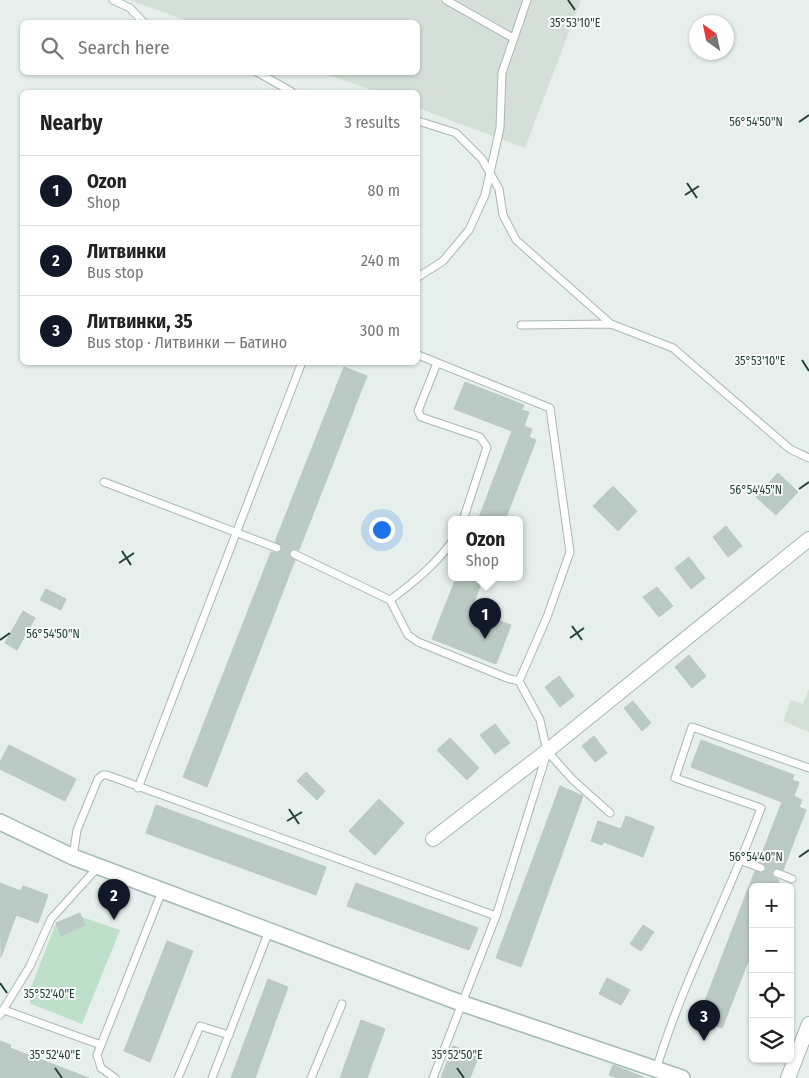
<!DOCTYPE html>
<html lang="en">
<head>
<meta charset="utf-8">
<style>
	:root { --surface:#fff; --page:#f6f6f6; --text:#222; --muted:#767676; --line:#e0e0e0; --accent:#111827 }
	body { margin:0; font-family:"Fira Sans Condensed",sans-serif; background:var(--page); color:var(--text) }
	.controls { position:absolute; right:15px; bottom:15px; display:grid; overflow:hidden; border-radius:8px; box-shadow:0 1px 4px #0004 }
	.controls button { width:45px; height:45px; display:grid; place-items:center; padding:0; border:0; border-bottom:1px solid var(--line); background:var(--surface); color:var(--text); font:25px sans-serif }
	.compass { position:absolute; left:689px; top:15px; width:45px; height:45px; border-radius:50%; background:var(--surface); box-shadow:0 1px 4px #0004; rotate:327deg }
	.you { position:absolute; left:381px; top:529px; width:18px; height:18px; margin:-12px; border:4px solid #fff; border-radius:50%; background:#1a73e8; box-shadow:0 0 0 8px #1a73e833 }
	.badge { display:grid; place-items:center; width:32px; height:32px; border-radius:50%; background:var(--accent); color:#fff; font-size:16px; font-weight:700 }
	.pin { position:absolute; translate:-50% -41px; filter:drop-shadow(0 1px 2px #0008) }
	.pin::after { content:''; position:absolute; top:26px; width:18px; height:15px; background:inherit; clip-path:polygon(0 0,100% 0,50% 100%) }
	.popup { position:absolute; left:448px; top:516px; width:75px; height:65px; box-sizing:border-box; display:grid; place-content:center; border-radius:8px; background:var(--surface); filter:drop-shadow(0 1px 4px #0005); font-size:16px; white-space:nowrap; color:var(--muted) }
	.popup b { font-size:19px; color:var(--text) }
	.popup::after { content:''; position:absolute; left:50%; top:100%; margin-left:-10px; border:10px solid transparent; border-top-color:var(--surface) }
	.list { margin:0; padding:0; list-style:none }
	h2 { display:flex; justify-content:space-between; align-items:center; height:65px; margin:0; padding:0 20px; font-size:21px }
	h2 small { font-size:16px; font-weight:400; color:var(--muted) }
	.list li { display:grid; grid-template-columns:32px 1fr auto; gap:15px; align-items:center; box-sizing:border-box; height:70px; padding:0 20px; border-top:1px solid var(--line) }
	.list b { display:block; font-size:19px; white-space:nowrap }
	.list p { margin:0; font-size:16px; white-space:nowrap; color:var(--muted) }
	.list em { font-size:16px; font-style:normal; color:var(--muted) }
	.icon { flex:none; width:28px; height:28px; fill:none; stroke:currentColor; stroke-width:2; stroke-linecap:round; stroke-linejoin:round }
	.map { position:relative; flex:none; width:809px; height:1078px; overflow:hidden }
	.search { position:absolute; background:var(--surface); box-shadow:0 1px 4px #0004; left:20px; top:20px; width:400px; height:55px; display:flex; align-items:center; gap:12px; box-sizing:border-box; padding:0 18px; border-radius:8px; color:var(--muted); font-size:19px }
	.panel { position:absolute; background:var(--surface); box-shadow:0 1px 4px #0004; left:20px; top:90px; width:400px; height:275px; border-radius:8px }
	.map>svg:first-child { display:block }
	.built { fill:#d4dfda }
	.green { fill:#bfe0c8 }
	.building { fill:#bbcac4; stroke:#b8c9c2 }
	.lines { fill:none; stroke-linecap:round; stroke-linejoin:round }
	.lane-casing { stroke:#a8b8b2; stroke-width:9 }
	.street-casing { stroke:#a8b8b2; stroke-width:16 }
	.secondary-casing { stroke:#a4bbb3; stroke-width:18 }
	.lane { stroke:#fff; stroke-width:7 }
	.street { stroke:#fff; stroke-width:14 }
	.secondary { stroke:#fff; stroke-width:15 }
	.ticks { fill:none; stroke:#24423a; stroke-width:2 }
	.ticks-label { font-size:12px; text-anchor:middle; fill:#24423a; stroke:#f7fbf9; stroke-width:4; stroke-linejoin:round; paint-order:stroke }
</style>
</head>
<body>
<div class="map">
<svg width="809" height="1078" viewBox="0 0 809 1078">
	<rect width="100%" height="100%" fill="#e6efeb"/>
	<!-- built -->
	<g class="built">
		<polygon points="130,0 581,0 525,148 418,108 418,92 377,92 323,73 418,72 418,22 190,22"/>
		<polygon points="809,689 809,732 783,721 791,700 803,704"/>
	</g>
	<!-- green -->
	<polygon class="green" points="82,917 120,930 82,1024 31,1004 28,995 56,923 61,936 85,925"/>
	<!-- building -->
	<g class="building">
		<polygon points="344,367 367,376 299,550 293,549 289,552 290,557 295,560 207,787 183,777 271,552 277,553 282,550 281,545 275,542"/>
		<polygon points="465,382 524,405 522,410 529,412 524,426 532,429 529,437 536,440 505,520 478,520 512,431 454,409"/>
		<polygon points="778,473 798,492 776,515 756,497"/>
		<polygon points="613,486 637,511 618,531 593,506"/>
		<polygon points="726,526 742,546 728,557 713,537"/>
		<polygon points="689,557 705,578 691,589 675,568"/>
		<polygon points="456,578 483,578 471,610 511,625 496,664 432,639"/>
		<polygon points="657,587 673,606 659,617 643,597"/>
		<polygon points="46,589 66,599 61,610 40,600"/>
		<polygon points="23,611 35,618 17,650 5,643"/>
		<polygon points="689,655 706,676 692,688 675,667"/>
		<polygon points="559,676 574,696 560,707 545,687"/>
		<polygon points="633,701 651,723 642,731 624,708"/>
		<polygon points="495,724 510,743 495,754 480,735"/>
		<polygon points="594,736 607,753 595,762 582,746"/>
		<polygon points="450,738 479,768 467,780 437,750"/>
		<polygon points="701,740 794,775 792,780 799,782 794,796 802,800 799,807 806,810 783,870 776,868 772,872 773,877 779,880 777,887 753,887 753,949 722,1028 698,1019 755,871 761,873 766,870 765,865 759,861 782,802 691,767"/>
		<polygon points="9,745 76,779 65,801 0,769 0,762"/>
		<polygon points="306,772 325,791 317,800 297,781"/>
		<polygon points="560,786 583,796 521,967 496,958"/>
		<polygon points="379,799 404,823 375,855 349,831"/>
		<polygon points="156,805 326,867 316,895 146,833"/>
		<polygon points="626,816 654,827 643,857 604,842 602,845 591,841 598,821 621,829"/>
		<polygon points="0,883 21,891 23,886 48,895 38,923 16,915 1,957"/>
		<polygon points="356,883 478,928 469,950 347,906"/>
		<polygon points="80,913 85,925 61,936 56,923"/>
		<polygon points="643,925 654,932 641,951 630,944"/>
		<polygon points="167,941 193,951 150,1062 124,1051"/>
		<polygon points="607,978 630,990 621,1005 599,994"/>
		<polygon points="268,979 288,987 255,1078 231,1078"/>
		<polygon points="361,1020 385,1029 367,1078 340,1078"/>
		<polygon points="0,1041 11,1045 10,1048 89,1078 0,1078"/>
		<polygon points="453,1046 479,1055 470,1078 441,1078"/>
		<polygon points="613,1065 643,1077 643,1078 618,1078 609,1075"/>
	</g>
	<g class="lines">
		<!-- lane casing -->
		<g class="lane-casing">
			<g id="lane">
				<polyline points="113,0 130,8 143,22"/>
				<polyline points="446,0 513,38"/>
				<polyline points="257,72 292,92"/>
				<polyline points="418,121 456,133 482,159 499,189 503,215 516,240 611,324"/>
				<polyline points="418,277 443,261 469,230 485,195 500,128 502,73 527,0"/>
				<polyline points="521,325 611,324 673,348 790,449 809,458"/>
				<polyline points="418,355 550,408 570,552 547,617 519,681 540,720 547,751 573,780 610,813"/>
				<polyline points="437,363 418,411 421,417 480,437 487,447 463,520"/>
				<polyline points="104,482 277,548"/>
				<polyline points="294,554 390,600 408,635 418,642 507,678 519,681"/>
				<path d="M390 600C413 583 434 566 451 543"/>
				<polyline points="138,788 302,362"/>
				<polyline points="73,857 77,830 98,779 103,775 107,775 496,916"/>
				<polyline points="742,861 761,868"/>
				<polyline points="777,873 792,879"/>
				<polyline points="4,1010 101,1045"/>
				<polyline points="0,1015 30,966 51,919 98,867"/>
				<path d="M656 1070C683 980 729 896 761 808L675 778 692 727 809 768"/>
				<polyline points="115,1078 101,1068 97,1055 162,891"/>
				<polyline points="178,1078 200,1026 229,1035"/>
				<polyline points="212,1078 269,931"/>
				<polyline points="311,1078 342,1004"/>
				<polyline points="433,1078 496,916 547,753"/>
			</g>
		</g>
		<!-- street casing -->
		<g class="street-casing">
			<g id="street">
				<polyline points="433,839 547,751 809,539"/>
				<polyline points="788,1078 809,1024"/>
			</g>
		</g>
		<!-- secondary casing -->
		<g class="secondary-casing">
			<polyline id="secondary" points="0,822 73,857 461,1003 682,1078"/>
		</g>
		<!-- lane -->
		<use href="#lane" class="lane"/>
		<!-- street -->
		<use href="#street" class="street"/>
		<!-- secondary -->
		<use href="#secondary" class="secondary"/>
	</g>
	<!-- ticks -->
	<path class="ticks" d="M568 0 575 10M799 122 809 115M687 183 697 198M685 195 699 186M802 360 809 371M799 489 809 482M122 551 131 565M119 563 134 553M572 626 582 640M570 638 584 628M0 640 10 633M289 809 299 824M287 821 302 812M799 857 809 850M0 983 7 993M55 1068 62 1078M457 1068 464 1078"/>
	<g class="ticks-label">
		<text x="575" y="27">35°53'10"E</text>
		<text x="756" y="126">56°54'50"N</text>
		<text x="760" y="365">35°53'10"E</text>
		<text x="756" y="494">56°54'45"N</text>
		<text x="53" y="638">56°54'50"N</text>
		<text x="756" y="861">56°54'40"N</text>
		<text x="49" y="998">35°52'40"E</text>
		<text x="55" y="1059">35°52'40"E</text>
		<text x="457" y="1059">35°52'50"E</text>
	</g>
</svg>
<div class="controls">
<button>+</button>
<button>−</button>
<button><svg class="icon" aria-label="locate" viewBox="0 0 24 24"><circle cx="12" cy="12" r="6"/><path d="M12 2v4M12 18v4M2 12h4M18 12h4"/></svg></button>
<button><svg class="icon" aria-label="layers" viewBox="0 0 24 24"><path d="M12 4l9 5-9 5-9-5zM3 14l9 5 9-5"/></svg></button>
</div>
<svg class="compass" viewBox="-18 -18 36 36"><path d="M0-13l5 13h-10z" fill="#e53935"/><path d="M0 13l5-13h-10z" fill="#767676"/></svg>
<div class="you"></div>
<div class="pin badge" style="left:485px;top:639px">1</div>
<div class="popup"><b>Ozon</b>Shop</div>
<div class="pin badge" style="left:114px;top:920px">2</div>
<div class="pin badge" style="left:704px;top:1041px">3</div>
<div class="search"><svg class="icon" aria-label="search" viewBox="0 0 24 24"><circle cx="10" cy="10" r="6"/><path d="M15 15l6 6"/></svg>Search here</div>
<section class="panel">
<h2>Nearby<small>3 results</small></h2>
<ul class="list">
<li><span class="badge">1</span><div><b>Ozon</b><p>Shop</p></div><em>80 m</em></li>
<li><span class="badge">2</span><div><b>Литвинки</b><p>Bus stop</p></div><em>240 m</em></li>
<li><span class="badge">3</span><div><b>Литвинки, 35</b><p>Bus stop · Литвинки — Батино</p></div><em>300 m</em></li>
</ul>
</section>
</div>
</body>
</html>
